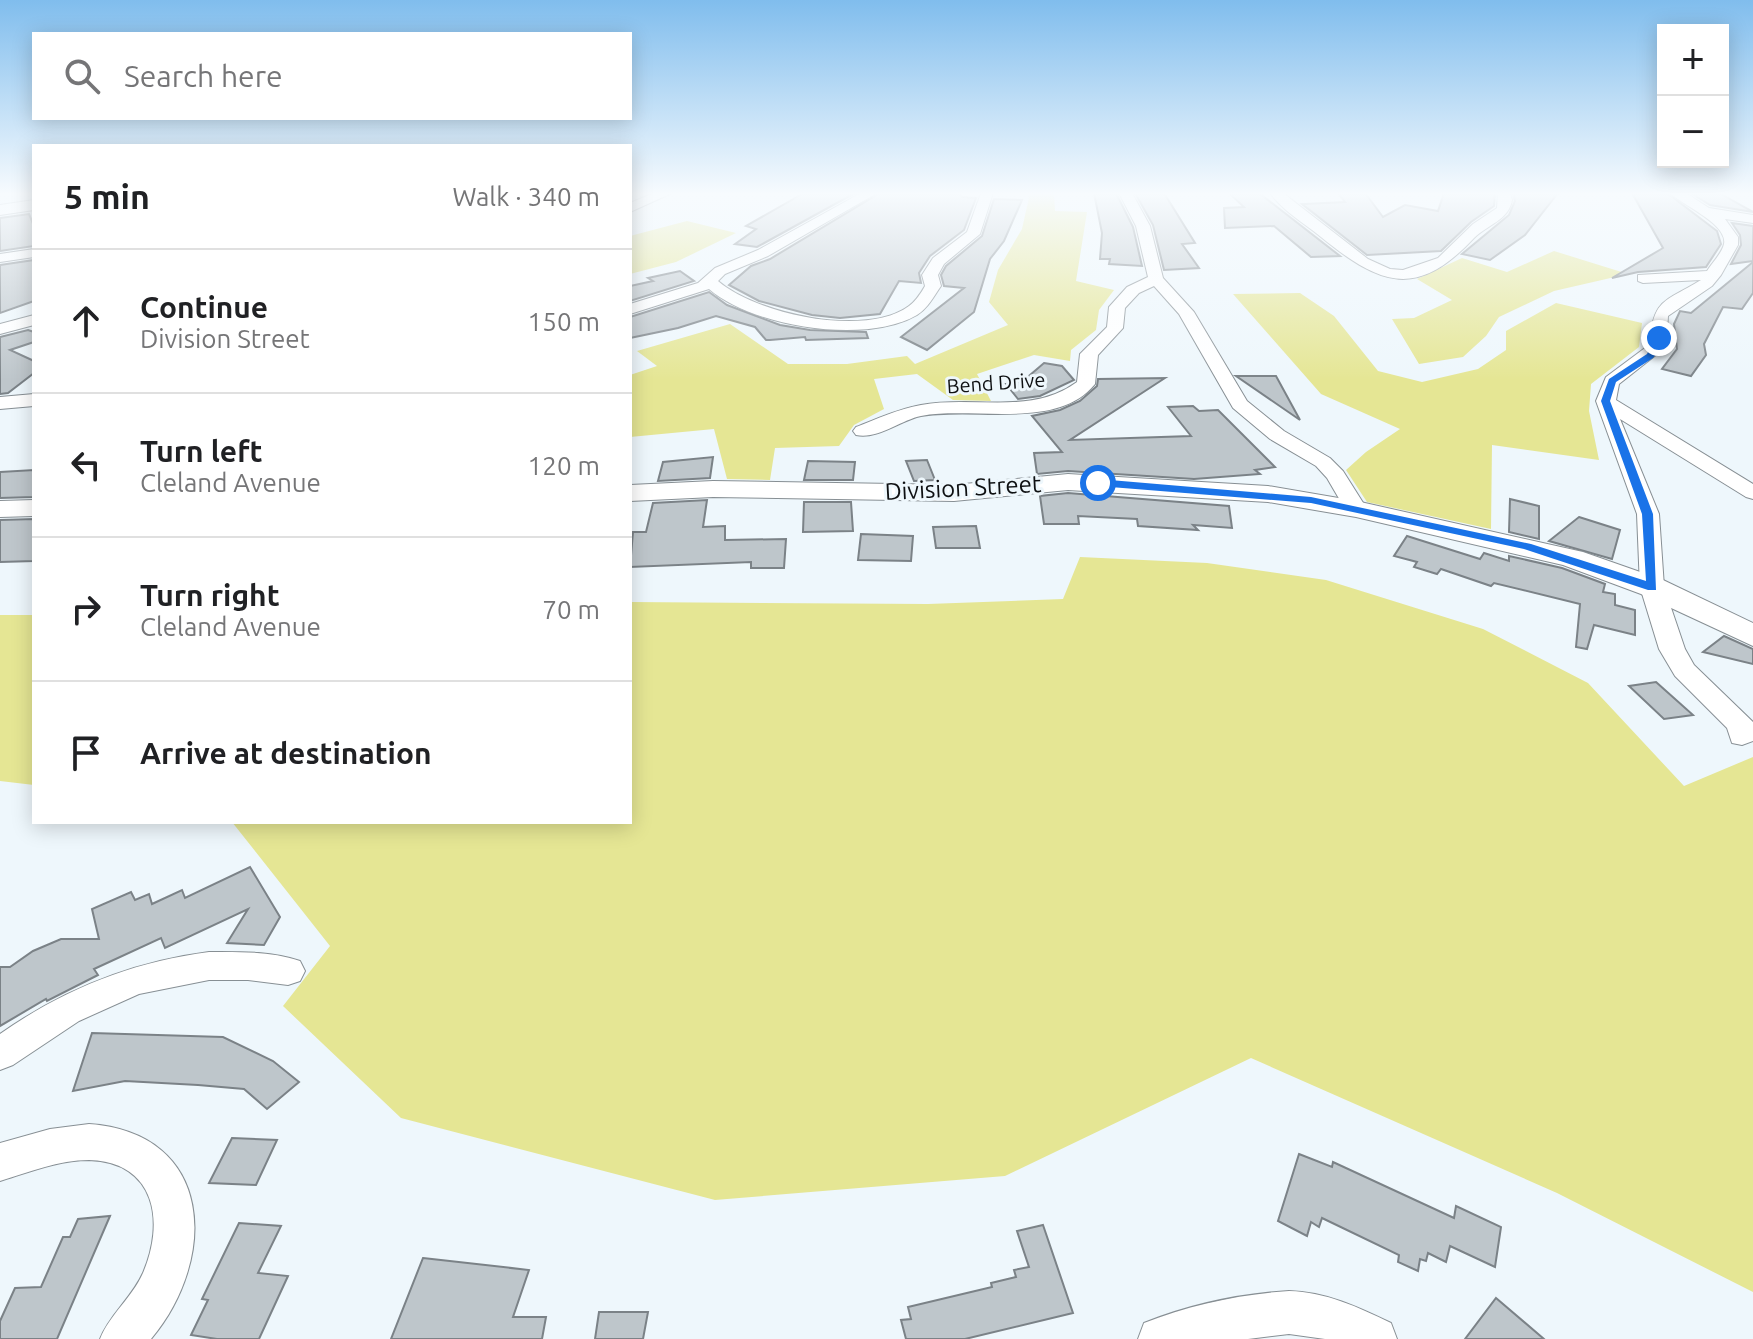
<!DOCTYPE html>
<html lang="en">
<head>
<meta charset="utf-8">
<style>
	:root { --surface:#fff; --page:#f2f2f2; --text:#202124; --muted:#757577; --line:#e0e0e0 }
	body { margin:0; font-family:Ubuntu,sans-serif; background:var(--page); color:var(--text) }
	.controls { position:absolute; right:24px; top:24px; display:grid; overflow:hidden; border-radius:0px; box-shadow:0 4px 20px #0003 }
	.controls button { width:72px; height:72px; display:grid; place-items:center; padding:0; border:0; border-bottom:2px solid var(--line); background:var(--surface); color:var(--text); font:40px sans-serif }
	.stop { position:absolute; width:24px; height:24px; margin:-18px; border:6px solid #1a73e8; border-radius:50%; background:#fff }
	.stop.end { background:#1a73e8; border-color:#fff; box-shadow:0 2px 8px #0008 }
	.list { margin:0; padding:0; list-style:none }
	h2 { display:flex; justify-content:space-between; align-items:center; height:104px; margin:0; padding:0 32px; font-size:34px }
	h2 small { font-size:26px; font-weight:400; color:var(--muted) }
	.list li { display:grid; grid-template-columns:52px 1fr auto; gap:24px; align-items:center; box-sizing:border-box; height:144px; padding:0 32px; border-top:2px solid var(--line) }
	.list b { display:block; font-size:30px; white-space:nowrap }
	.list p { margin:0; font-size:26px; white-space:nowrap; color:var(--muted) }
	.list em { font-size:26px; font-style:normal; color:var(--muted) }
	.icon { flex:none; width:44px; height:44px; fill:none; stroke:currentColor; stroke-width:2; stroke-linecap:round; stroke-linejoin:round }
	.map { position:relative; flex:none; width:1753px; height:1339px; overflow:hidden }
	.search { position:absolute; background:var(--surface); box-shadow:0 4px 20px #0003; left:32px; top:32px; width:600px; height:88px; display:flex; align-items:center; gap:20px; box-sizing:border-box; padding:0 28px; border-radius:0px; color:var(--muted); font-size:30px }
	.panel { position:absolute; background:var(--surface); box-shadow:0 4px 20px #0003; left:32px; top:144px; width:600px; height:680px; border-radius:0px }
	.map>svg:first-child { display:block }
	.green { fill:#e5e694 }
	.building { fill:#bec6cb; stroke:#7b8287; stroke-width:2 }
	.lines { fill:none; stroke-linecap:round; stroke-linejoin:round }
	.minor-casing { stroke:#878f94; stroke-width:2 }
	.tertiary-casing { stroke:#878f94; stroke-width:2 }
	.minor { fill:#fff; fill-rule:evenodd }
	.tertiary { fill:#fff; fill-rule:evenodd }
	.route { fill:#1a73e8 }
	.labels { text-anchor:middle; stroke-width:6; stroke-linejoin:round; paint-order:stroke }
	.far-street-label { font-size:20px; fill:#0e1012; stroke:#eef7fc }
	.street-label { font-size:24px; fill:#0e1012; stroke:#eef7fc }
</style>
</head>
<body>
<div class="map">
<svg width="1753" height="1339" viewBox="0 0 1753 1339">
	<rect width="100%" height="100%" fill="#eef7fc"/>
	<!-- green -->
	<g class="green">
		<polygon points="1030,193 1054,193 1055,211 1087,212 1076,281 1114,290 1099,310 1096,330 1071,350 1070,361 1034,355 977,374 991,401 953,400 917,374 874,379 884,409 854,425 839,446 775,448 770,480 727,479 714,429 630,437 630,375 657,366 637,351 730,324 788,364 847,364 907,356 915,364 1008,325 989,302 998,270 1022,229"/>
		<polygon points="687,221 736,233 676,262 630,274 630,236"/>
		<polygon points="1554,251 1628,274 1554,291 1499,317 1486,336 1463,357 1419,364 1392,319 1414,318 1452,300 1417,279 1462,258 1507,272"/>
		<polygon points="1300,293 1334,316 1378,371 1422,382 1478,369 1506,350 1506,331 1556,303 1642,323 1639,347 1591,384 1589,411 1599,460 1492,445 1491,529 1367,502 1346,470 1366,452 1400,429 1321,394 1233,294"/>
		<polygon points="1080,557 1207,563 1326,580 1483,629 1588,683 1684,786 1753,757 1753,1292 1557,1193 1251,1058 1005,1176 715,1200 401,1118 283,1006 330,946 232,822 630,822 630,602 928,604 1063,599"/>
		<polygon points="0,615 34,615 34,785 0,781"/>
	</g>
	<!-- building -->
	<g class="building">
		<polygon points="804,193 855,193 757,247 735,244 756,229 746,226"/>
		<polygon points="880,193 960,193 962,197 976,198 964,230 930,256 919,273 921,283 899,281 880,314 840,318 812,315 759,301 729,285 751,266 770,259"/>
		<polygon points="1094,193 1116,193 1133,227 1142,266 1109,264 1110,259 1100,259 1102,233"/>
		<polygon points="1135,193 1164,193 1195,243 1182,244 1199,268 1164,270 1153,225"/>
		<polygon points="1229,193 1259,193 1340,256 1311,257 1274,226 1225,228 1224,208 1244,207"/>
		<polygon points="1338,193 1365,193 1383,217 1405,205 1438,211 1444,193 1495,193 1494,206 1471,222 1441,251 1367,255 1302,204 1345,202"/>
		<polygon points="1513,193 1558,193 1525,235 1490,260 1462,254 1509,215 1515,201"/>
		<polygon points="1632,193 1667,193 1717,231 1721,244 1706,267 1638,272 1612,278 1663,248"/>
		<polygon points="1691,193 1719,193 1753,212 1710,205"/>
		<polygon points="994,199 1022,200 1004,241 990,259 974,312 927,350 901,337 964,288 944,286 941,275 946,266 982,236"/>
		<polygon points="29,214 34,226 34,246 0,251 0,218"/>
		<polygon points="1732,223 1753,226 1753,261 1731,264 1741,245 1740,235"/>
		<polygon points="34,260 34,301 0,313 0,265"/>
		<polygon points="1753,262 1753,293 1742,309 1723,307 1704,344 1706,355 1691,376 1662,369 1677,349 1674,324 1680,311 1691,313"/>
		<polygon points="680,271 694,281 630,301 630,286 653,281 648,278"/>
		<polygon points="709,292 727,305 780,325 810,330 866,332 868,338 806,340 805,337 770,340 766,340 755,327 716,316 678,328 630,338 630,317"/>
		<polygon points="28,330 34,332 34,342 10,350 34,361 34,373 8,393 0,394 0,337"/>
		<polygon points="1044,363 1062,366 1074,380 1040,396 1018,399 1006,384 1023,381"/>
		<polygon points="1236,376 1276,376 1300,420"/>
		<polygon points="1165,378 1070,440 1191,436 1168,407 1193,406 1199,411 1218,410 1275,467 1255,470 1260,474 1194,479 1068,471 1037,474 1034,453 1062,452 1032,416 1060,410 1080,401 1097,386 1098,379"/>
		<polygon points="713,457 710,478 658,481 663,462"/>
		<polygon points="927,460 935,480 914,481 906,461"/>
		<polygon points="808,461 855,462 853,480 804,480"/>
		<polygon points="34,470 34,497 0,498 0,472"/>
		<polygon points="1068,493 1229,506 1232,528 1193,525 1198,530 1138,526 1137,519 1078,516 1079,524 1044,524 1040,496"/>
		<polygon points="1510,499 1539,506 1539,539 1509,532"/>
		<polygon points="707,500 703,527 725,526 725,540 786,539 784,568 751,568 751,562 630,567 633,532 646,532 653,503"/>
		<polygon points="804,502 851,502 853,531 803,532"/>
		<polygon points="1579,517 1620,530 1612,559 1549,541"/>
		<polygon points="34,519 34,561 0,562 0,520"/>
		<polygon points="976,526 980,548 936,548 933,527"/>
		<polygon points="861,534 913,536 911,561 858,560"/>
		<polygon points="1407,536 1480,559 1484,553 1509,561 1509,556 1562,568 1605,584 1603,592 1615,594 1615,605 1635,610 1635,635 1594,625 1587,649 1576,647 1580,604 1494,583 1491,586 1441,569 1437,574 1414,567 1417,562 1394,556"/>
		<polygon points="1724,636 1753,649 1753,664 1703,652"/>
		<polygon points="1656,682 1693,715 1664,719 1629,686"/>
		<polygon points="250,867 280,917 264,945 227,943 248,909 165,948 161,938 94,969 98,975 47,1001 46,999 0,1026 0,967 10,967 33,951 61,939 99,939 92,909 131,892 135,900 149,894 152,904 182,890 185,898"/>
		<polygon points="92,1033 223,1037 273,1061 299,1082 267,1109 244,1089 198,1085 125,1081 73,1091"/>
		<polygon points="232,1138 277,1140 256,1185 209,1183"/>
		<polygon points="1299,1154 1332,1167 1333,1162 1454,1218 1456,1206 1501,1227 1495,1267 1450,1246 1446,1262 1428,1253 1426,1261 1420,1259 1418,1271 1398,1262 1399,1255 1322,1218 1319,1227 1311,1222 1307,1236 1278,1221"/>
		<polygon points="110,1216 57,1339 0,1339 0,1321 15,1288 41,1287 63,1237 70,1237 78,1219"/>
		<polygon points="239,1223 281,1226 258,1273 288,1276 259,1339 217,1339 191,1335 208,1300 202,1299"/>
		<polygon points="1043,1225 1073,1313 965,1339 906,1339 901,1320 911,1319 908,1307 992,1287 991,1283 1016,1277 1014,1270 1029,1267 1017,1231"/>
		<polygon points="423,1258 529,1270 513,1317 546,1317 542,1339 391,1339"/>
		<polygon points="1496,1298 1544,1339 1465,1339"/>
		<polygon points="599,1312 648,1312 643,1339 595,1339"/>
	</g>
	<g class="lines">
		<!-- minor casing -->
		<g class="minor-casing">
			<g id="minor">
				<polygon points="654,193 672,193 630,212 630,203"/>
				<path d="M861 193H877L768 256 725 274 718 281C756 314 866 338 909 306 916 301 921 293 925 286L922 275 933 258 967 232 981 193H993L980 234 944 264 938 275 941 286C934 296 928 308 917 315 866 345 753 327 709 289L630 314V304L698 283 715 268 758 250Z"/>
				<path d="M1119 193H1132L1150 226 1163 278 1194 312 1247 401 1284 431 1330 458 1343 471 1367 509 1364 514H1348L1327 478 1316 466 1270 439 1233 408 1179 314 1154 286 1139 293 1125 308 1123 328 1098 355 1095 384C1057 431 973 406 921 416 901 420 877 440 856 435L853 431 856 427C877 419 898 409 921 405 973 395 1031 416 1077 382L1080 354 1107 327 1109 307 1127 287 1148 277 1136 226Z"/>
				<path d="M1270 193H1283L1368 259 1390 269 1403 270 1438 258 1473 224 1497 208 1498 193H1510L1512 200C1509 220 1487 225 1474 238 1417 299 1381 286 1321 237 1304 223 1283 211 1270 193Z"/>
				<path d="M1670 193H1686L1709 208 1753 215V223L1725 219 1738 237V245L1721 275 1712 286 1668 316 1666 347 1619 384 1616 400 1753 484V499L1746 497 1620 419 1659 514 1664 587 1685 649 1694 665 1753 722V741L1742 745 1732 743 1727 728 1675 676 1659 649 1640 587 1637 514 1596 401 1606 377 1649 345C1654 298 1663 303 1701 280L1643 283 1638 281V275L1707 271C1712 263 1722 253 1724 244 1728 224 1682 205 1670 193Z"/>
				<polygon points="34,249 34,257 0,262 0,254"/>
				<polygon points="34,315 34,325 0,334 0,324"/>
				<polygon points="34,394 34,406 0,409 0,397"/>
				<path d="M209 952C239 952 271 951 300 961L305 971 300 981 288 985 248 980H209L139 994 79 1021 13 1065 0 1070V1034C64 989 132 962 209 952Z"/>
				<path d="M89 1124C215 1133 218 1259 151 1339H100C110 1314 132 1298 143 1273 165 1222 156 1162 89 1160 59 1160 29 1172 0 1181V1143L50 1129Z"/>
				<path d="M1289 1291C1326 1292 1358 1307 1391 1323L1397 1339H1325L1289 1334 1248 1339H1138L1144 1323C1189 1305 1241 1294 1289 1291Z"/>
			</g>
		</g>
		<!-- tertiary casing -->
		<g class="tertiary-casing">
			<g id="tertiary">
				<polygon points="34,200 34,210 0,215 0,205"/>
				<polygon points="1068,474 1268,486 1356,501 1583,552 1663,580 1753,623 1753,646 1641,594 1563,565 1356,517 1268,502 1068,490 954,501 713,497 630,501 630,485 713,481 954,485"/>
				<polygon points="34,500 34,516 0,517 0,501"/>
			</g>
		</g>
		<!-- minor -->
		<use href="#minor" class="minor"/>
		<!-- tertiary -->
		<use href="#tertiary" class="tertiary"/>
	</g>
	<!-- sky -->
	<linearGradient id="sky" x2="0" y2="1"><stop stop-color="#80bded"/><stop offset="0.51" stop-color="#f7fbfe"/><stop offset="1" stop-color="#f7fbfe" stop-opacity="0"/></linearGradient>
	<rect width="1753" height="380" fill="url(#sky)"/>
	<!-- route -->
	<polygon class="route" points="1656,336 1664,338 1662,347 1653,358 1616,382 1610,401 1653,514 1656,590 1648,590 1524,549 1311,503 1098,486 1093,483 1098,479 1311,497 1531,544 1646,581 1642,514 1601,401 1609,379 1647,354"/>
	<g class="labels">
		<!-- far-street labels -->
		<g class="far-street-label">
			<text transform="translate(996 383) rotate(-4)" y="7">Bend Drive</text>
		</g>
		<!-- street labels -->
		<g class="street-label">
			<text transform="translate(963 488) rotate(-3)" y="8">Division Street</text>
		</g>
	</g>
</svg>
<div class="controls">
<button>+</button>
<button>−</button>
</div>
<div class="stop" style="left:1098px;top:483px"></div>
<div class="stop end" style="left:1659px;top:338px"></div>
<div class="search"><svg class="icon" aria-label="search" viewBox="0 0 24 24"><circle cx="10" cy="10" r="6"/><path d="M15 15l6 6"/></svg>Search here</div>
<section class="panel">
<h2>5 min<small>Walk · 340 m</small></h2>
<ul class="list">
<li><svg class="icon" aria-label="ahead" viewBox="0 0 24 24"><path d="M12 20V5M6 11l6-6 6 6"/></svg><div><b>Continue</b><p>Division Street</p></div><em>150 m</em></li>
<li><svg class="icon" aria-label="left" viewBox="0 0 24 24"><path d="M17 20v-9H6M10 6l-5 5 5 5"/></svg><div><b>Turn left</b><p>Cleland Avenue</p></div><em>120 m</em></li>
<li><svg class="icon" aria-label="right" viewBox="0 0 24 24"><path d="M7 20v-9h11M14 6l5 5-5 5"/></svg><div><b>Turn right</b><p>Cleland Avenue</p></div><em>70 m</em></li>
<li><svg class="icon" aria-label="arrive" viewBox="0 0 24 24"><path d="M6 21V4h12l-3 4 3 4H6"/></svg><div><b>Arrive at destination</b></div></li>
</ul>
</section>
</div>
</body>
</html>
